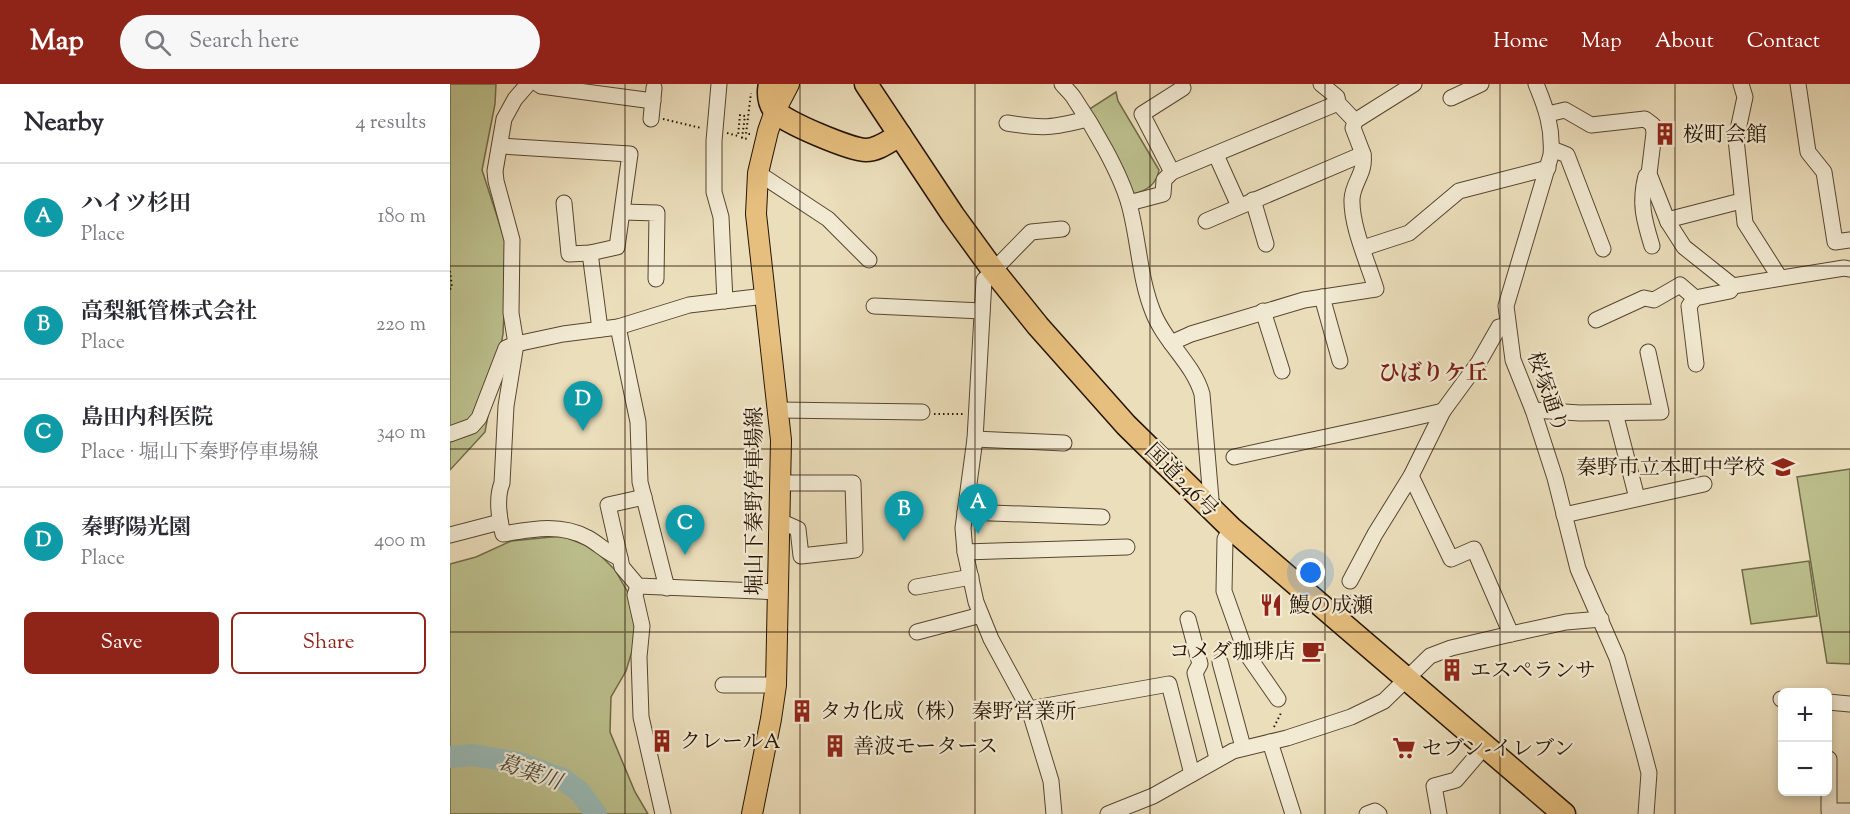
<!DOCTYPE html>
<html lang="en">
<head>
<meta charset="utf-8">
<style>
	:root { --surface:#fff; --page:#f7f7f7; --text:#2b2b33; --muted:#7c7c81; --line:#e1e1e2; --accent:#8f2418 }
	body { margin:0; font-family:"Sorts Mill Goudy","Noto Serif JP",serif; background:var(--page); color:var(--text) }
	.controls { position:absolute; right:18px; bottom:18px; display:grid; overflow:hidden; border-radius:9px; box-shadow:0 3px 9px #0003 }
	.controls button { width:54px; height:54px; display:grid; place-items:center; padding:0; border:0; border-bottom:2px solid var(--line); background:var(--surface); color:var(--text); font:30px sans-serif }
	.you { position:absolute; left:861px; top:489px; width:21px; height:21px; margin:-15px; border:4px solid #fff; border-radius:50%; background:#1a73e8; box-shadow:0 0 0 9px #1a73e833 }
	.badge { display:grid; place-items:center; width:39px; height:39px; border-radius:50%; background:var(--accent); color:#fff; font-size:20px; font-weight:700 }
	.pin { position:absolute; translate:-50% -50px; filter:drop-shadow(0 2px 3px #0008) }
	.pin::after { content:''; position:absolute; top:32px; width:21px; height:18px; background:inherit; clip-path:polygon(0 0,100% 0,50% 100%) }
	.list { margin:0; padding:0; list-style:none }
	h2 { display:flex; justify-content:space-between; align-items:center; height:78px; margin:0; padding:0 24px; font-size:26px }
	h2 small { font-size:20px; font-weight:400; color:var(--muted) }
	.list li { display:grid; grid-template-columns:39px 1fr auto; gap:18px; align-items:center; box-sizing:border-box; height:108px; padding:0 24px; border-top:2px solid var(--line) }
	.list b { display:block; font-size:22px; white-space:nowrap }
	.list p { margin:0; font-size:20px; white-space:nowrap; color:var(--muted) }
	.list em { font-size:20px; font-style:normal; color:var(--muted) }
	.actions { display:flex; gap:12px; padding:18px 24px }
	.actions a { flex:1; padding:14px 0; border:2px solid var(--accent); border-radius:9px; text-align:center; font-size:21px; color:var(--accent) }
	.actions .main { background:var(--accent); color:#fff }
	.icon { flex:none; width:33px; height:33px; fill:none; stroke:currentColor; stroke-width:2; stroke-linecap:round; stroke-linejoin:round }
	.map { position:relative; flex:none; width:1400px; height:730px; overflow:hidden }
	header { display:flex; align-items:center; gap:36px; box-sizing:border-box; height:84px; padding:0 30px; background:var(--accent); color:#fff }
	header strong { font-size:28px }
	nav { display:flex; gap:33px; margin-inline-start:auto; font-size:21px }
	.search { width:420px; height:54px; background:var(--page); display:flex; align-items:center; gap:15px; box-sizing:border-box; padding:0 21px; border-radius:33px; color:var(--muted); font-size:22px }
	main { display:flex }
	aside { flex:1; background:var(--surface) }
	.map>svg:first-child { display:block }
	.green { fill:#bcc08d; stroke:#706a48; stroke-width:1.5 }
	.lines { fill:none; stroke-linecap:round; stroke-linejoin:round }
	.river { stroke:#9abbb7; stroke-width:22 }
	.minor-casing { stroke:#564630; stroke-width:17 }
	.major-casing { stroke:#251302; stroke-width:22 }
	.highway-casing { stroke:#251302; stroke-width:25 }
	.path { stroke:#251302; stroke-width:2; stroke-dasharray:1.5 3; stroke-linecap:butt }
	.minor { stroke:#f2ead3; stroke-width:15 }
	.major { stroke:#e6bf7e; stroke-width:20 }
	.highway { stroke:#e6bf7e; stroke-width:22 }
	.grid { fill:none; stroke:#251302; stroke-width:1.5; stroke-opacity:0.55 }
	.labels { text-anchor:middle; stroke-width:4.5; stroke-linejoin:round; paint-order:stroke }
	.poi-label { font-size:21px; fill:#251302; stroke:#f2ead3; text-anchor:start }
	.street-label { font-size:21px; fill:#251302; stroke:#f2ead3 }
	.neighbourhood-label { font-size:22px; font-weight:bold; fill:#7a1f14; stroke:#f2ead3 }
	.water-label { font-size:22px; font-style:italic; fill:#4e4e41; stroke:#f2ead3 }
</style>
</head>
<body>
<header>
<strong>Map</strong>
<div class="search"><svg class="icon" aria-label="search" viewBox="0 0 24 24"><circle cx="10" cy="10" r="6"/><path d="M15 15l6 6"/></svg>Search here</div>
<nav><a>Home</a><a>Map</a><a>About</a><a>Contact</a></nav>
</header>
<main>
<aside>
<h2>Nearby<small>4 results</small></h2>
<ul class="list">
<li><span class="badge" style="background:#0f9aa8">A</span><div><b>ハイツ杉田</b><p>Place</p></div><em>180 m</em></li>
<li><span class="badge" style="background:#0f9aa8">B</span><div><b>高梨紙管株式会社</b><p>Place</p></div><em>220 m</em></li>
<li><span class="badge" style="background:#0f9aa8">C</span><div><b>島田内科医院</b><p>Place · 堀山下秦野停車場線</p></div><em>340 m</em></li>
<li><span class="badge" style="background:#0f9aa8">D</span><div><b>秦野陽光園</b><p>Place</p></div><em>400 m</em></li>
</ul>
<div class="actions"><a class="main">Save</a><a>Share</a></div>
</aside>
<div class="map">
<svg width="1400" height="730" viewBox="0 0 1400 730">
	<rect width="100%" height="100%" fill="#ebdebb"/>
	<filter id="stains"><feTurbulence type="fractalNoise" baseFrequency=".00333" numOctaves="4"/><feColorMatrix values="0 0 0 0 .2 0 0 0 0 .09 0 0 0 0 .02 0 0 0 .5 -.17"/></filter>
	<radialGradient id="worn" r=".72"><stop offset=".6" stop-color="#630" stop-opacity="0"/><stop offset="1" stop-color="#630" stop-opacity=".3"/></radialGradient>
	<!-- green -->
	<g class="green">
		<polygon points="0,0 46,0 45,20 32,86 57,163 53,250 35,348 0,386"/>
		<path d="M666 8 668 17 709 86C707 100 696 107 683 110L638 26Z"/>
		<polygon points="1400,385 1400,580 1377,579 1347,393"/>
		<polygon points="112,452 143,464 165,486 180,512 186,554 176,587 161,613 160,648 185,708 198,730 0,730 0,480 26,473 61,457"/>
		<polygon points="1359,477 1367,532 1301,540 1292,486"/>
	</g>
	<g class="lines">
		<!-- river -->
		<polyline class="river" points="0,673 23,671 69,679 113,695 130,708 146,730"/>
		<!-- minor casing -->
		<g class="minor-casing">
			<g id="minor">
				<path d="M78 0 65 15 54 35 45 87 46 97 62 156 61 229 66 260 56 322 52 399C46 414 49 434 53 450 82 445 111 439 138 454 149 460 158 470 170 474"/>
				<polyline points="88,0 91,2 203,17"/>
				<polyline points="269,0 264,57 264,108 271,133 275,217"/>
				<path d="M612 0C616 5 621 9 624 14 643 42 670 88 679 120 689 156 689 193 703 228 715 259 743 279 752 310L762 427"/>
				<polyline points="871,0 887,13 888,19"/>
				<path d="M1086 0C1096 24 1103 44 1101 71L1056 222 1063 276 1083 326 1105 394 1128 485 1167 574 1193 666 1199 689 1196 730"/>
				<polyline points="1291,0 1295,13 1286,55 1295,139 1330,194"/>
				<polyline points="1348,0 1358,68 1374,88 1385,158 1400,156"/>
				<polyline points="1001,14 1031,0"/>
				<polyline points="1098,30 1115,26 1141,41 1195,35 1203,41 1204,49 1199,90 1218,138 1234,163 1283,202"/>
				<polyline points="201,35 204,4"/>
				<polyline points="905,37 964,0"/>
				<path d="M557 39C593 45 602 44 637 35"/>
				<polyline points="51,62 180,70 167,163 140,169 119,170 114,119"/>
				<polyline points="1102,65 1117,71 1153,165"/>
				<polyline points="766,71 789,122"/>
				<polyline points="722,88 692,30 733,4"/>
				<polyline points="308,89 378,135 419,176"/>
				<path d="M1199 90 1196 92C1189 119 1194 136 1202 162"/>
				<polyline points="803,116 816,160"/>
				<polyline points="679,119 713,110 714,96 722,88 888,19 905,37 903,44 913,70 756,137"/>
				<polyline points="173,128 207,129 206,195"/>
				<polyline points="1218,138 1225,134 1291,117"/>
				<polyline points="913,164 959,149 1009,107 1098,84"/>
				<polyline points="140,169 150,245"/>
				<polyline points="872,213 890,277"/>
				<polyline points="424,222 532,227"/>
				<polyline points="813,227 832,287"/>
				<polyline points="1146,236 1194,214 1204,216 1230,201 1245,214"/>
				<polyline points="168,243 188,338 190,398 217,504"/>
				<path d="M721 259 741 250 854 216 926 205C918 179 901 142 902 115 903 98 916 89 913 70"/>
				<polyline points="1246,280 1239,222 1245,214 1280,207 1283,202 1394,184 1400,185"/>
				<polyline points="329,326 472,328"/>
				<polyline points="1083,326 1130,329 1211,328 1198,268"/>
				<polyline points="1165,329 1187,414"/>
				<polyline points="0,350 22,342 29,334 56,264 66,260 113,250 168,243 239,221 315,212"/>
				<polyline points="525,355 614,359"/>
				<path d="M784 373C854 357 923 344 993 327"/>
				<polyline points="961,392 1001,475 1024,465 1061,550"/>
				<polyline points="194,413 158,421 172,483 188,502 329,508"/>
				<polyline points="515,428 652,433"/>
				<polyline points="1114,431 1254,400"/>
				<polyline points="330,437 348,445 351,472 405,466 403,399 330,399"/>
				<polyline points="781,444 775,455 774,507 796,569 828,615"/>
				<polyline points="0,451 50,438"/>
				<polyline points="515,468 677,463"/>
				<polyline points="900,497 925,450 961,392 993,327 1029,278 1049,243 1058,242"/>
				<polyline points="188,502 185,511 192,542 189,573 191,633 213,730"/>
				<polyline points="466,503 521,493"/>
				<polyline points="738,535 750,580 745,589 767,674"/>
				<polyline points="467,548 531,531"/>
				<polyline points="770,578 793,663"/>
				<polyline points="273,601 326,601"/>
				<polyline points="1331,615 1332,615"/>
				<polyline points="1378,618 1400,620"/>
				<polyline points="579,625 719,600 742,690"/>
				<polyline points="820,658 843,730"/>
				<polyline points="1379,675 1379,727 1400,727"/>
				<polyline points="604,730 601,697 579,625 541,555 526,518 515,468 513,444 525,355 534,196 581,148 612,145"/>
				<polyline points="658,730 703,712 783,667 837,654 901,633 934,617 980,572 1001,564 1061,550 1116,538 1151,535"/>
				<polyline points="917,730 925,727 929,730"/>
				<polyline points="989,730 984,702 1006,696 1035,662"/>
			</g>
		</g>
		<!-- major casing -->
		<g class="major-casing">
			<polyline id="major" points="302,730 321,635 326,601 331,356 306,130 308,89 318,47 325,27 339,0"/>
		</g>
		<!-- highway casing -->
		<g class="highway-casing">
			<g id="highway">
				<path d="M320 0C318 9 319 19 325 27 334 38 401 66 416 66 428 66 439 57 450 51"/>
				<polyline points="416,0 503,131 543,186 588,242 676,341 781,444 1114,730"/>
			</g>
		</g>
		<!-- path -->
		<g class="path">
			<polyline points="213,35 251,44"/>
			<polyline points="277,49 288,52 290,31 295,32 292,54 299,55"/>
			<polyline points="300,50 296,50 301,9"/>
			<polyline points="0,187 2,204 0,205"/>
			<polyline points="484,330 514,330"/>
			<polyline points="900,511 903,523 901,526"/>
			<polyline points="824,643 831,629"/>
		</g>
		<!-- minor -->
		<use href="#minor" class="minor"/>
		<!-- major -->
		<use href="#major" class="major"/>
		<!-- highway -->
		<use href="#highway" class="highway"/>
	</g>
	<!-- grid -->
	<path class="grid" d="M175 0V730M350 0V730M525 0V730M700 0V730M875 0V730M1050 0V730M1225 0V730M0 182H1400M0 365H1400M0 548H1400"/>
	<!-- icons -->
	<defs>
		<g id="building-bare" transform="scale(1.8)"><path d="M-4-6H4V6H1V3H-1V6H-4ZM-2.5-4.3h1.7v1.8h-1.7ZM.8-4.3h1.7v1.8H.8ZM-2.5-1h1.7V.8h-1.7ZM.8-1h1.7V.8H.8Z" fill="#8f2418" stroke="#f2ead3" stroke-width="2.5" paint-order="stroke"/></g>
		<g id="school-bare" transform="scale(1.8)"><path d="M0-5L7-2L0 1L-7-2ZM-4 1L0 2.5L4 1V4Q0 6-4 4Z" fill="#8f2418" stroke="#f2ead3" stroke-width="2.5" paint-order="stroke"/></g>
		<g id="restaurant-bare" transform="scale(1.8)"><path d="M-5-6h1v4h1v-4h1v4h1v-4h1v5L-1.5 .5V6h-2V.5L-5-1ZM5-6V6H3V1.5H1.5Q1.5-4 5-6Z" fill="#8f2418" stroke="#f2ead3" stroke-width="2.5" paint-order="stroke"/></g>
		<g id="cafe-bare" transform="scale(1.8)"><path d="M-5.5-4.5H6V0H3Q3 3.5 0 3.5H-2.5Q-5.5 3.5-5.5 0ZM3-3.2v2h1.7v-2ZM-6 4.5H4V6H-6Z" fill="#8f2418" stroke="#f2ead3" stroke-width="2.5" paint-order="stroke"/></g>
		<g id="supermarket-bare" transform="scale(1.8)"><path d="M-6-5.5h2.5l.6 2H6L4.5 2H-2.5L-4.4-4H-6ZM-1.5 3.2a1.3 1.3 0 1 0 .1 0ZM3 3.2a1.3 1.3 0 1 0 .1 0Z" fill="#8f2418" stroke="#f2ead3" stroke-width="2.5" paint-order="stroke"/></g>
	</defs>
	<g fill-rule="evenodd">
		<use href="#building-bare" x="1215" y="50"/>
		<use href="#school-bare" x="1333" y="383"/>
		<use href="#restaurant-bare" x="821" y="521"/>
		<use href="#cafe-bare" x="863" y="567"/>
		<use href="#building-bare" x="1002" y="586"/>
		<use href="#building-bare" x="352" y="627"/>
		<use href="#building-bare" x="212" y="657"/>
		<use href="#building-bare" x="385" y="662"/>
		<use href="#supermarket-bare" x="954" y="664"/>
	</g>
	<g class="labels">
		<!-- poi labels -->
		<g class="poi-label">
			<text x="1233" y="57">桜町会館</text>
			<text x="1315" y="390" text-anchor="end">秦野市立本町中学校</text>
			<text x="839" y="528">鰻の成瀬</text>
			<text x="845" y="574" text-anchor="end">コメダ珈琲店</text>
			<text x="1020" y="593">エスペランサ</text>
			<text x="370" y="634">タカ化成（株） 秦野営業所</text>
			<text x="230" y="664">クレールA</text>
			<text x="403" y="669">善波モータース</text>
			<text x="972" y="671">セブン-イレブン</text>
		</g>
		<!-- street labels -->
		<g class="street-label">
			<text transform="translate(1098 308) rotate(71)" y="7">桜塚通り</text>
			<text transform="translate(732 396) rotate(45)" y="7">国道246号</text>
			<text transform="translate(304 417) rotate(-90)" y="7">堀山下秦野停車場線</text>
		</g>
		<!-- neighbourhood labels -->
		<g class="neighbourhood-label">
			<text x="983" y="296">ひばりケ丘</text>
		</g>
		<!-- water labels -->
		<g class="water-label">
			<text transform="translate(80 687) rotate(19)" y="8">葛葉川</text>
		</g>
	</g>
	<rect width="100%" height="100%" filter="url(#stains)"/>
	<rect width="100%" height="100%" fill="url(#worn)"/>
</svg>
<div class="controls">
<button>+</button>
<button>−</button>
</div>
<div class="you"></div>
<div class="pin badge" style="left:528px;top:450px;background:#0f9aa8">A</div>
<div class="pin badge" style="left:454px;top:457px;background:#0f9aa8">B</div>
<div class="pin badge" style="left:235px;top:471px;background:#0f9aa8">C</div>
<div class="pin badge" style="left:133px;top:347px;background:#0f9aa8">D</div>
</div>
</main>
</body>
</html>
